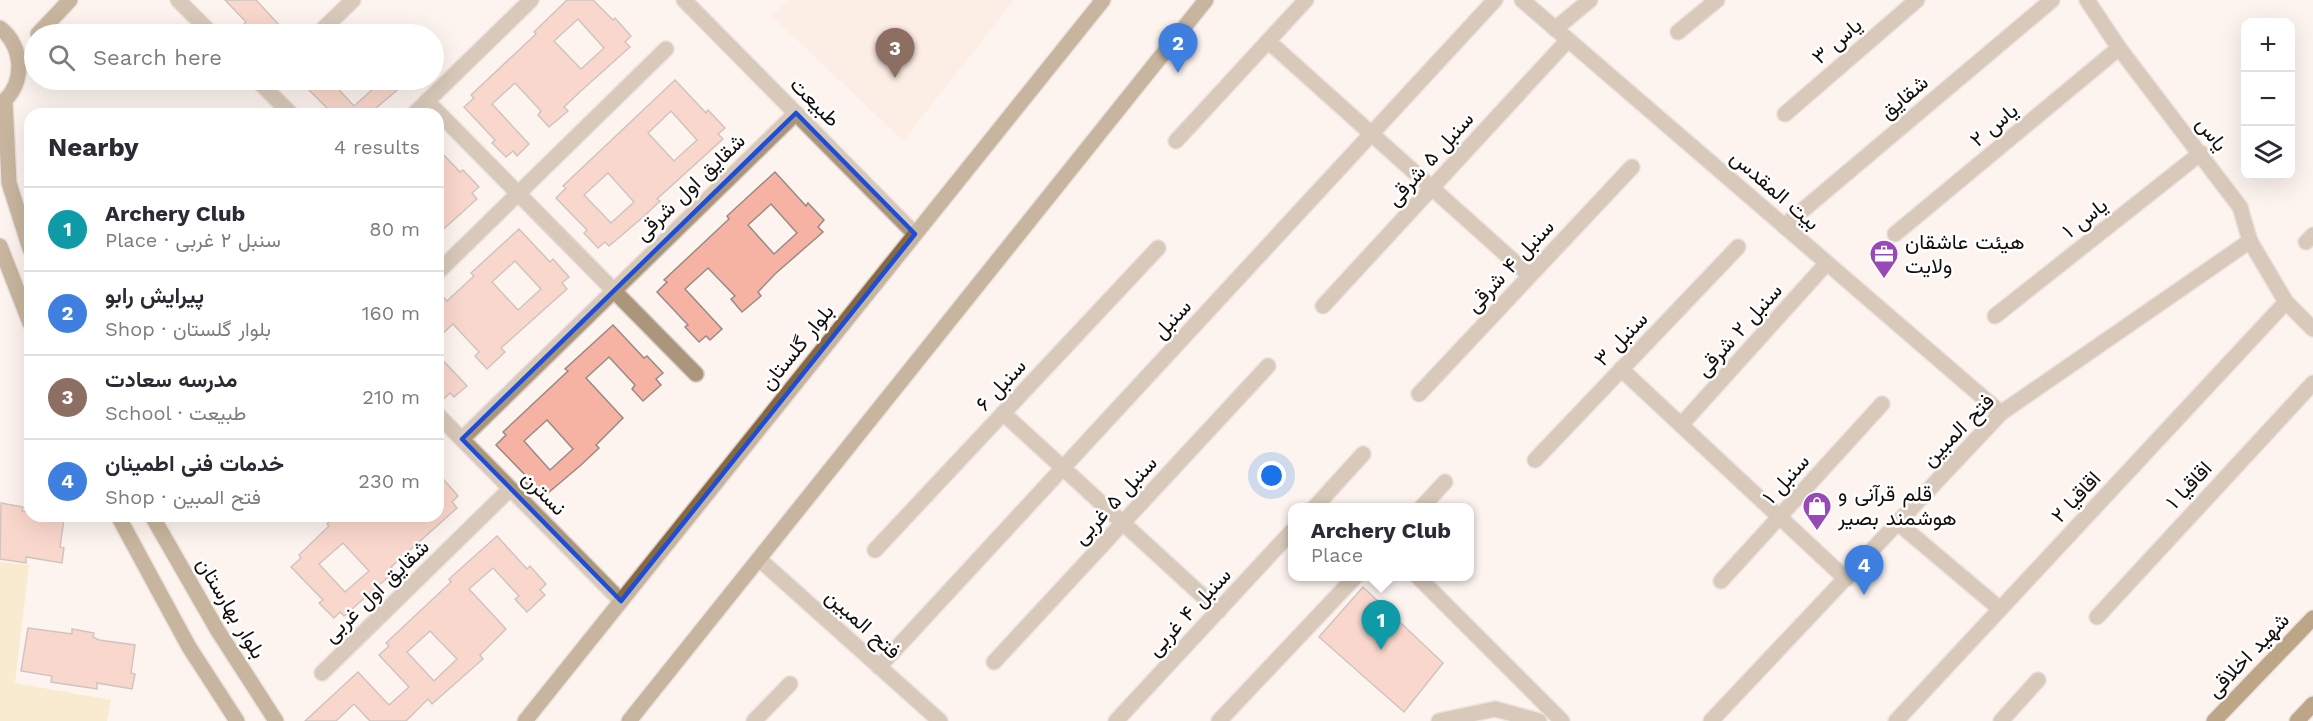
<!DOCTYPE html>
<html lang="en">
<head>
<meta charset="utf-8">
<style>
	:root { --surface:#fff; --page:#f7f7f7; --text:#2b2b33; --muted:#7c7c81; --line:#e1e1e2; --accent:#0b8043 }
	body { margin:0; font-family:"Work Sans",Vazirmatn,sans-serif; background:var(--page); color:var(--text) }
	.controls { position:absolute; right:18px; top:18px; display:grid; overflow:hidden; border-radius:12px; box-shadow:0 6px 24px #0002 }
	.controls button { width:54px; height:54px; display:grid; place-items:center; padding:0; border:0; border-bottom:2px solid var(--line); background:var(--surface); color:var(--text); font:30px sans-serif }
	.you { position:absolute; left:1272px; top:476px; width:21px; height:21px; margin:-15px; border:4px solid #fff; border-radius:50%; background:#1a73e8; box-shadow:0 0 0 9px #1a73e833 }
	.badge { display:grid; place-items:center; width:39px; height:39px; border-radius:50%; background:var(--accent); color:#fff; font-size:20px; font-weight:700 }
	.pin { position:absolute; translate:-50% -50px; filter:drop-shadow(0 2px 3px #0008) }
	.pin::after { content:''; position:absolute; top:32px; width:21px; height:18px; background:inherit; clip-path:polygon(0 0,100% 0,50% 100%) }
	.popup { position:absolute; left:1288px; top:503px; width:186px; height:78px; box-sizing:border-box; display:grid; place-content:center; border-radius:12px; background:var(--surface); filter:drop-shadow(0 2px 4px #0005); font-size:20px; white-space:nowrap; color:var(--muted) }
	.popup b { font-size:22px; color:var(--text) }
	.popup::after { content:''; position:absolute; left:50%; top:100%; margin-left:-12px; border:12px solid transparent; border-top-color:var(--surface) }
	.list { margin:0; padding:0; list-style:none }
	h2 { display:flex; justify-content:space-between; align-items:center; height:78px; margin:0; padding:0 24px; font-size:26px }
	h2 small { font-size:20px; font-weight:400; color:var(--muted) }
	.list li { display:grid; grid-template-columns:39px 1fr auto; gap:18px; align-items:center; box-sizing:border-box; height:84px; padding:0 24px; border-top:2px solid var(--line) }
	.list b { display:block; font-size:22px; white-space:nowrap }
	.list p { margin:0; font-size:20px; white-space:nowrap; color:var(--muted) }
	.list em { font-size:20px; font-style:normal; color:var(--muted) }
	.icon { flex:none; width:33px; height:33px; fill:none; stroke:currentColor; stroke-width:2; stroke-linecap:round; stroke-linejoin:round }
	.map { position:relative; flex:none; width:2313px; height:721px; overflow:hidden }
	.search { position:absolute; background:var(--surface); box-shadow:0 6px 24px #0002; left:24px; top:24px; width:420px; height:66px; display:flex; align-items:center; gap:15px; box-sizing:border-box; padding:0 21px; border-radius:33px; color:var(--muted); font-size:22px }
	.panel { position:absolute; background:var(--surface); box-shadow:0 6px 24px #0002; left:24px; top:108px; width:420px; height:414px; border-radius:18px }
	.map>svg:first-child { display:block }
	.built { fill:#fce6d9 }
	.green { fill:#f2e0a8 }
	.building { fill:#f6b3a3; stroke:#998a86; stroke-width:1.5; fill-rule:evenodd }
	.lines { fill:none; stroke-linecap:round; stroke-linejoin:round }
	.minor-casing { stroke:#d8cfcb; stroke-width:18 }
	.secondary-casing { stroke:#d8cfcb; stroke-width:18 }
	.primary-casing { stroke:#d8cfcb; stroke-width:18 }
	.minor { stroke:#ac967b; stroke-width:15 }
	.secondary { stroke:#88683f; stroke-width:15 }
	.primary { stroke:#6d470a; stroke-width:15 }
	.marked { fill:none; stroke:#1d4ed8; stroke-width:4.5; stroke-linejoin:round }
	.labels { text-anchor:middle; stroke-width:5; stroke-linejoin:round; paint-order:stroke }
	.street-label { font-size:21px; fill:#130f0c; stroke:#fff }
	.poi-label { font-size:21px; fill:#130f0c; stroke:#fff; text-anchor:start }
</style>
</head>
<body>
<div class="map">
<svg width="2313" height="721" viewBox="0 0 2313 721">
	<rect width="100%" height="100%" fill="#fdf4ef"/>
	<!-- built -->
	<polygon class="built" points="789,0 1014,0 903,141 772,16"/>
	<!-- green -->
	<polygon class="green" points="0,562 29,565 15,683 111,700 107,721 0,721"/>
	<!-- building -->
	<g class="building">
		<polygon points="225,0 256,0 280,26 271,34 252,34 243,25 246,22"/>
		<path d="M567 0H593L613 20 615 18 631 36 625 42 630 47 582 90 564 107 568 111 549 127 538 115 541 111 515 83 492 104 529 144 517 156 513 151 506 157 492 143 495 140 464 107 474 98 471 95 536 34 534 32ZM578 19 604 48 581 69 554 41Z"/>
		<polygon points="299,80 330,80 354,106 383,80 409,80 369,114 333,114"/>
		<path d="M675 80 706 113 708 110 725 128 718 134 723 139 657 199 660 201 642 218 609 246 605 242 598 248 584 233 587 230 556 198 566 188 563 186ZM671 111 697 140 674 161 648 133ZM608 173 634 202 611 223 584 195Z"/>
		<polygon points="438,149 460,172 463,170 479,187 472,193 477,199 438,234"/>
		<path d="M775 172 806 206 808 203 824 220 818 227 823 232 775 274 758 292 761 296 742 312 731 299 735 296 708 268 685 289 722 329 710 340 706 336 699 342 685 327 688 325 657 292 667 282 664 280 729 219 727 216ZM771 204 797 233 774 254 748 225Z"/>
		<path d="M519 229 550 262 553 259 569 277 562 283 567 289 501 348 505 352 487 369 475 356 479 352 453 324 438 338V291L447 301 474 276 471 273ZM515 261 541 289 518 310 492 282Z"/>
		<path d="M613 325 644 358 647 356 663 373 656 379 661 385 643 401 632 389 635 385 609 357 586 378 623 418 596 445 599 448 581 465 548 493 544 489 538 495 523 480 527 477 496 445 506 435 503 432 568 371 565 369ZM547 420 573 449 550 470 524 441Z"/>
		<polygon points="438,355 467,386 454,397 450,393 438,404"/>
		<path d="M438 473 458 496 452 502 457 508 391 567 395 571 377 587 344 616 340 612 334 618 319 603 323 600 291 567 301 558 299 555 329 526 327 524 334 516H438ZM343 543 369 571 345 592 319 564Z"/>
		<polygon points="1,503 23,507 22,511 28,512 30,516 64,519 60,547 64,548 62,563 26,557 26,563 0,559"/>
		<path d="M497 536 527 569 530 566 546 584 540 590 545 595 527 612 515 599 519 596 493 568 469 589 506 629 480 655 483 659 432 704 428 699 406 721H370L354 704 336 721H305L358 672 389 705 409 687 379 655 389 646 386 643 451 582 449 579ZM430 631 457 659 434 681 407 652Z"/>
		<polygon points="1363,587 1443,663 1404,712 1319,637"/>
		<polygon points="28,628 72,634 72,629 94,633 93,637 99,640 135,645 131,673 135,674 132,689 97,683 97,689 51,682 52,676 21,671"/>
	</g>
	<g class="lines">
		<!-- minor casing -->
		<g class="minor-casing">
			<g id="minor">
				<polyline points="178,0 212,34"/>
				<polyline points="684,0 915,234"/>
				<polyline points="1522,0 2001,413"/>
				<polyline points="2087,0 2119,48 2240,207 2250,241 2286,302 2313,329"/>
				<polyline points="1555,29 1590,0"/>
				<polyline points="1678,32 1717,0"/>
				<polyline points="318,34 353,0"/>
				<polyline points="1268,41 1529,275"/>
				<polyline points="257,80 291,114"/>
				<polyline points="427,101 696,374"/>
				<polyline points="414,114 531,0"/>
				<polyline points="1785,114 1917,0"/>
				<polyline points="1176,141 1306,0"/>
				<polyline points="1784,226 2052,0"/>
				<polyline points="1895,234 2119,48"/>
				<polyline points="2306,242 2313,235"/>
				<polyline points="438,272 666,49"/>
				<polyline points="1323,306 1568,40"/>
				<polyline points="1995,316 2201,153"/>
				<polyline points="1621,369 1846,579"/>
				<polyline points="1419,394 1632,167"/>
				<polyline points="1003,413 1219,611"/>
				<polyline points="438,415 621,601"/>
				<polyline points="1681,425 1827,263"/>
				<polyline points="462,439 796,113"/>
				<polyline points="1535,460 1738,247"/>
				<polyline points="1314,508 1363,454"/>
				<polyline points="1421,508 1445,482"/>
				<polyline points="1898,523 2000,609"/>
				<polyline points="875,550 1158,248"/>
				<polyline points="759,559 940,721"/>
				<polyline points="1417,576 1562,721"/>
				<polyline points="1721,581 1882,404"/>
				<polyline points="2097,617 2313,383"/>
				<polyline points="994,662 1268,366"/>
				<polyline points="879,667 1495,0"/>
				<polyline points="322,673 510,489"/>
				<polyline points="754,721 790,684"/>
				<polyline points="1116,721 1292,531"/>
				<polyline points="1219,721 1356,576"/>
				<polyline points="1439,721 1495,709 1539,721"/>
				<polyline points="1711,721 2001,413 2250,241"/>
				<polyline points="1896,721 2286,302"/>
				<polyline points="2001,721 2038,680"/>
			</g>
		</g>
		<!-- secondary casing -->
		<g class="secondary-casing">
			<g id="secondary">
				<path d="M0 28C24 46 26 86 0 104"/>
				<polyline points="38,34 70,0"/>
				<polyline points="5,100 9,183 30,249"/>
				<polyline points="0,246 30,323"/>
				<polyline points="118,516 189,647 237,721"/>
				<polyline points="152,516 218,631 276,721"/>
				<polyline points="525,721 1103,0"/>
				<polyline points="629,721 1206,0"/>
			</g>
		</g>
		<!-- primary casing -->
		<g class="primary-casing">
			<g id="primary">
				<polyline points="2214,721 2313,618"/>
				<polyline points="2297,721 2313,704"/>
			</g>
		</g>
		<!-- minor -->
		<use href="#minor" class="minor"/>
		<!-- secondary -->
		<use href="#secondary" class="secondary"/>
		<!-- primary -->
		<use href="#primary" class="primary"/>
	</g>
	<!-- marked area -->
	<path d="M0 0H2313V721H0ZM796 113 915 234 621 601 462 439Z" fill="#fdf4ef" fill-opacity=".55" fill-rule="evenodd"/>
	<path class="marked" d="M796 113 915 234 621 601 462 439Z"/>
	<!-- icons -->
	<defs>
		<g id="office-pin" transform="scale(1.5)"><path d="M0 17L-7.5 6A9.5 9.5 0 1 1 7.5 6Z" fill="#9848b8" stroke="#fff"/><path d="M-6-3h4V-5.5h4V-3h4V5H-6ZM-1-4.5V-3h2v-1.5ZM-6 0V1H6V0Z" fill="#fff"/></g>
		<g id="shop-pin" transform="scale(1.5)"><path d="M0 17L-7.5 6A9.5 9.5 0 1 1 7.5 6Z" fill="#9848b8" stroke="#fff"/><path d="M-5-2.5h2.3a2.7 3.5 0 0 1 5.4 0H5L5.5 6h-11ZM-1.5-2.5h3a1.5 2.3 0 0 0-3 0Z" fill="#fff"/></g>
	</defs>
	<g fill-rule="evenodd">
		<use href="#office-pin" x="1884" y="254"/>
		<use href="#shop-pin" x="1817" y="506"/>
	</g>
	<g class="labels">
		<!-- street labels -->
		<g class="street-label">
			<text transform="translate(1837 41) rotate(-41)" y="7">یاس ۳</text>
			<text transform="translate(1904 97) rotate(-40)" y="7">شقایق</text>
			<text transform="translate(815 102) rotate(45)" y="7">طبیعت</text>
			<text transform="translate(1994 125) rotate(-40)" y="7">یاس ۲</text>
			<text transform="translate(2212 134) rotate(53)" y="7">یاس</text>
			<text transform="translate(1430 159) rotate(-48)" y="7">سنبل ۵ شرقی</text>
			<text transform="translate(690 187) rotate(-44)" y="7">شقایق اول شرقی</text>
			<text transform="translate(1775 190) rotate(41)" y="7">بیت المقدس</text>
			<text transform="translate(2085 218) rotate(-38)" y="7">یاس ۱</text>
			<text transform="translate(1510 266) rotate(-47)" y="7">سنبل ۴ شرقی</text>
			<text transform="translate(1172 319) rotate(-47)" y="7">سنبل</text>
			<text transform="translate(1739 330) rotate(-48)" y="7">سنبل ۲ شرقی</text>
			<text transform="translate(1621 339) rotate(-46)" y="7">سنبل ۳</text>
			<text transform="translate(797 347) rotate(-51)" y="7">بلوار گلستان</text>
			<text transform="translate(1001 385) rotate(-47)" y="7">سنبل ۶</text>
			<text transform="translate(1958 430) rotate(-45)" y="7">فتح المبین</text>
			<text transform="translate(1786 479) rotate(-48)" y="7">سنبل ۱</text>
			<text transform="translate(2189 485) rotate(-47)" y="7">اقاقیا ۱</text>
			<text transform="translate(544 493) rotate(45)" y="7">نسترن</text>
			<text transform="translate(2076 497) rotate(-47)" y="7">اقاقیا ۲</text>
			<text transform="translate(1115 500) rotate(-47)" y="7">سنبل ۵ غربی</text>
			<text transform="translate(376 591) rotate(-44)" y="7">شقایق اول غربی</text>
			<text transform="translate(231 608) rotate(59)" y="7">بلوار بهارستان</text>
			<text transform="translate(1189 612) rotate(-47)" y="7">سنبل ۴ غربی</text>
			<text transform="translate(863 624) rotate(42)" y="7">فتح المبین</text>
			<text transform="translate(2248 655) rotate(-46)" y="7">شهید اخلاقی</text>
		</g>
		<!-- poi labels -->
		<g class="poi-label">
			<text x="1905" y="249">هیئت عاشقان<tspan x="1905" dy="24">ولایت</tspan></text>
			<text x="1838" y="501">قلم قرآنی و<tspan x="1838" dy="24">هوشمند بصیر</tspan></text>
		</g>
	</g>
</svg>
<div class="controls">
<button>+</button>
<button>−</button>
<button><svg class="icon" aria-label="layers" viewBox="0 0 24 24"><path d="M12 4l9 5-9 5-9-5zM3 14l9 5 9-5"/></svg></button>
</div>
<div class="you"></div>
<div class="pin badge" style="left:1381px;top:650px;background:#0f9aa8">1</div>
<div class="popup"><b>Archery Club</b>Place</div>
<div class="pin badge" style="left:1178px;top:73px;background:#3f7fe0">2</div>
<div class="pin badge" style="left:895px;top:78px;background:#8d6e63">3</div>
<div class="pin badge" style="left:1864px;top:595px;background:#3f7fe0">4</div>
<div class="search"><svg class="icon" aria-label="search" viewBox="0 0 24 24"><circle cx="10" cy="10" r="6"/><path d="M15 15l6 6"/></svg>Search here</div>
<section class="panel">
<h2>Nearby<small>4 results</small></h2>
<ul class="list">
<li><span class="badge" style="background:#0f9aa8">1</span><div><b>Archery Club</b><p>Place · سنبل ۲ غربی</p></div><em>80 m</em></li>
<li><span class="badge" style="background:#3f7fe0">2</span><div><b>پیرایش رابو</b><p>Shop · بلوار گلستان</p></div><em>160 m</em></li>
<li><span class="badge" style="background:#8d6e63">3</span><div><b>مدرسه سعادت</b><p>School · طبیعت</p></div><em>210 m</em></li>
<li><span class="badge" style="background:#3f7fe0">4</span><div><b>خدمات فنی اطمینان</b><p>Shop · فتح المبین</p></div><em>230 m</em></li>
</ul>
</section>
</div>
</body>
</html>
